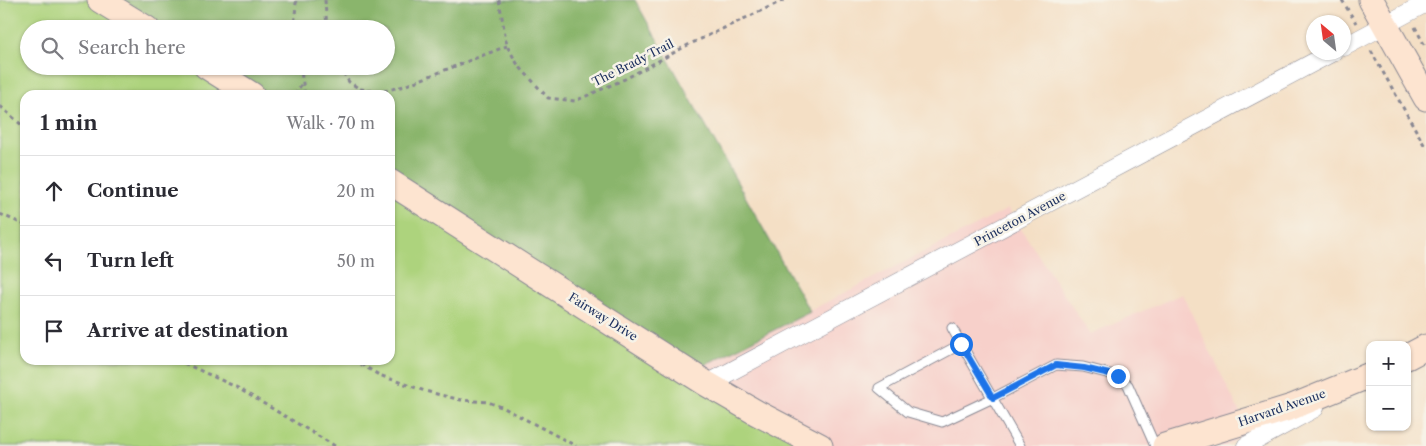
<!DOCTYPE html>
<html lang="en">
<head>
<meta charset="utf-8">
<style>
	:root { --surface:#fff; --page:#f7f7f7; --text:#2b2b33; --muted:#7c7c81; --line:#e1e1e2 }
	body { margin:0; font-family:"Libre Caslon Text",serif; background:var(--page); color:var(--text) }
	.controls { position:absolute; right:15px; bottom:15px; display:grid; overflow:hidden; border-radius:10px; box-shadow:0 1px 4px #0004 }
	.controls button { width:45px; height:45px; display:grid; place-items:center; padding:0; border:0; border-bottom:1px solid var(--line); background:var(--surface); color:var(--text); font:25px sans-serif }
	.compass { position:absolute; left:1306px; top:15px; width:45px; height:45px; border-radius:50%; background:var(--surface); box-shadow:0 1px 4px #0004; rotate:331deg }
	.stop { position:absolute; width:15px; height:15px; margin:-11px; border:4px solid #1a73e8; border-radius:50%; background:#fff }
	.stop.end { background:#1a73e8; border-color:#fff; box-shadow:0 1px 5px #0008 }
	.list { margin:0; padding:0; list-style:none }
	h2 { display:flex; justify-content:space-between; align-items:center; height:65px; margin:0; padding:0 20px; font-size:21px }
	h2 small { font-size:16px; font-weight:400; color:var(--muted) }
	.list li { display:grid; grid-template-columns:32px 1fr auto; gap:15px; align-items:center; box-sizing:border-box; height:70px; padding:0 20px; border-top:1px solid var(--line) }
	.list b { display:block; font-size:19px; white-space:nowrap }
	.list em { font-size:16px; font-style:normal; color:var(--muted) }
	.icon { flex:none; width:28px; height:28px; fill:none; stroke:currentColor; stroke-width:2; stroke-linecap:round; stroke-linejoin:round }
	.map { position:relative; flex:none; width:1426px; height:446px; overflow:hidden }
	.search { position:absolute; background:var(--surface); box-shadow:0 1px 4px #0004; left:20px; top:20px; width:375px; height:55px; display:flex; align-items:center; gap:12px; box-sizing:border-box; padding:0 18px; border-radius:28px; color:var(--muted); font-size:19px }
	.panel { position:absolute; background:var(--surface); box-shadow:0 1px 4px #0004; left:20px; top:90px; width:375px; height:275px; border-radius:15px }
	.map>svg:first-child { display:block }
	.built { fill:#f7d0ca }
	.green { fill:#add37d; stroke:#64816e }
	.forest { fill:#8ab56c; stroke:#527265 }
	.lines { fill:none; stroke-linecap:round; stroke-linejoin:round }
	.lane-casing { stroke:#888792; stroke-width:11 }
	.street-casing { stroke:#888792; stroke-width:19 }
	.secondary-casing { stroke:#888792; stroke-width:27 }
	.path { stroke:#888792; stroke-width:3; stroke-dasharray:4 4; stroke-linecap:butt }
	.lane { stroke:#fff; stroke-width:9 }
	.street { stroke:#fff; stroke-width:18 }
	.secondary { stroke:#fde4d0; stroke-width:25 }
	.route { stroke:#1a73e8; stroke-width:6 }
	.labels { text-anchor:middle; stroke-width:5; stroke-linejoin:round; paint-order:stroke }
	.street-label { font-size:12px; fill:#1b2f5e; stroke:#f7f3e8 }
</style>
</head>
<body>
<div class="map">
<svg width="1426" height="446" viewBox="0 0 1426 446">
	<rect width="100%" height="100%" fill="#f7f3e8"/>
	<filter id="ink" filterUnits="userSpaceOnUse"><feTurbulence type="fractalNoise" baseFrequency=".02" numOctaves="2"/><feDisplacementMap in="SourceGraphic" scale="10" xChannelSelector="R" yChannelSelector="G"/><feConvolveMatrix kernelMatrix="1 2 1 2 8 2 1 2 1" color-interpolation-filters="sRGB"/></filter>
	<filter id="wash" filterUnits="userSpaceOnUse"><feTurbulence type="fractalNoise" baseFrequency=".0096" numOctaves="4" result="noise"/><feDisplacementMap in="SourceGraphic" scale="20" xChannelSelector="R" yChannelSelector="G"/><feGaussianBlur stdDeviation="1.12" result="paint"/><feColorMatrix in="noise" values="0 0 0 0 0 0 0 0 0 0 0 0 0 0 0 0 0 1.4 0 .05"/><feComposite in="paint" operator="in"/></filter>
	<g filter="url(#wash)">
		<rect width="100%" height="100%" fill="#f4dfc5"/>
		<!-- built -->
		<polygon class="built" points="1008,209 1090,334 1182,294 1249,431 1226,446 821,446 700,367"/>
		<!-- green -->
		<polygon class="green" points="0,0 115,0 157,29 29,29 29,66 212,66 255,95 25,95 25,360 390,360 390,179 821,446 0,446"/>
		<!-- forest -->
		<polygon class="forest" points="115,0 635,0 810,312 700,367 390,179 390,95 255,95 212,66 386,66 386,29 157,29"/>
	</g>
	<g filter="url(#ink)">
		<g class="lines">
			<!-- lane casing -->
			<g class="lane-casing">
				<g id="lane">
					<polyline points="952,328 1020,446"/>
					<polyline points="961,344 879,388 908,412 942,422 993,398 1056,365 1083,367 1118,376 1128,385 1155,446"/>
				</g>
			</g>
			<!-- street casing -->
			<g class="street-casing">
				<g id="street">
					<polyline points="1344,47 1426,3"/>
					<polyline points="707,384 1333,52"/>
					<polyline points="1246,446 1315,408"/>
				</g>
			</g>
			<!-- secondary casing -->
			<g class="secondary-casing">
				<g id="secondary">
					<polyline points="100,0 147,29"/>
					<polyline points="1371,0 1426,98"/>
					<polyline points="206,66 252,95"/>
					<polyline points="390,182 707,384 757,413 820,446"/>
					<polyline points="1407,357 1426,347"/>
					<polyline points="1165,446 1292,407 1370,375"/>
				</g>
			</g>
			<!-- path -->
			<g class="path">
				<polyline points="325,0 327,29"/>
				<polyline points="499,0 507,46 518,65 548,98 575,101 625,79 688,45 784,0"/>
				<polyline points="1342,0 1356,23"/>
				<polyline points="1415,27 1426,48"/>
				<polyline points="294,29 296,3 298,0"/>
				<polyline points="1371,51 1426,148"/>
				<polyline points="300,66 305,95"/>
				<polyline points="339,66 349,82 360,89 380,92 404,86 507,46"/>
				<polyline points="295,95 302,83"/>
				<polyline points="0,106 25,128"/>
				<polyline points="0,214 25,225"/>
				<polyline points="177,360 236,387 335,446"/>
				<polyline points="354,360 379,375 425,391 461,400 488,402 504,408 576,446"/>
			</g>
			<!-- lane -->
			<use href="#lane" class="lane"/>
			<!-- street -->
			<use href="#street" class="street"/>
			<!-- secondary -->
			<use href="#secondary" class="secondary"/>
		</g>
	</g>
	<g class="lines" filter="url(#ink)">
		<!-- route -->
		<polyline class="route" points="961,344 993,398 1056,365 1084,368 1118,376"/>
	</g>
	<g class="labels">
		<!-- street labels -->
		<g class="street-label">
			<text transform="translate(633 63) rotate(-27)" y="4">The Brady Trail</text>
			<text transform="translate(1020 219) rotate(-28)" y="4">Princeton Avenue</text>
			<text transform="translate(603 317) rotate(32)" y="4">Fairway Drive</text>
			<text transform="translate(1282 408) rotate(-19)" y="4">Harvard Avenue</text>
		</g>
	</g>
</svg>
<div class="controls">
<button>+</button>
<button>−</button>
</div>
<svg class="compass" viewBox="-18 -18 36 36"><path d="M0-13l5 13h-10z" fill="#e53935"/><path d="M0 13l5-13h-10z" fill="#7c7c81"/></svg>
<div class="stop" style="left:961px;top:344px"></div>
<div class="stop end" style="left:1118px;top:376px"></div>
<div class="search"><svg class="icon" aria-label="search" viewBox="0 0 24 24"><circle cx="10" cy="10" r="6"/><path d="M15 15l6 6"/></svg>Search here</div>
<section class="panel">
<h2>1 min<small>Walk · 70 m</small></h2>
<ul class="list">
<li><svg class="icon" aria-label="ahead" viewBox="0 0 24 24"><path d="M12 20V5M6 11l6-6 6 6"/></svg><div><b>Continue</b></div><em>20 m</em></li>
<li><svg class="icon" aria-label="left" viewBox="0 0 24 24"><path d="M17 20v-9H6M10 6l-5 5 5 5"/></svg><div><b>Turn left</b></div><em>50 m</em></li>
<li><svg class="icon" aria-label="arrive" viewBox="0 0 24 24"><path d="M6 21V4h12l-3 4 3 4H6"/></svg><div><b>Arrive at destination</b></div></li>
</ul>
</section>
</div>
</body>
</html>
